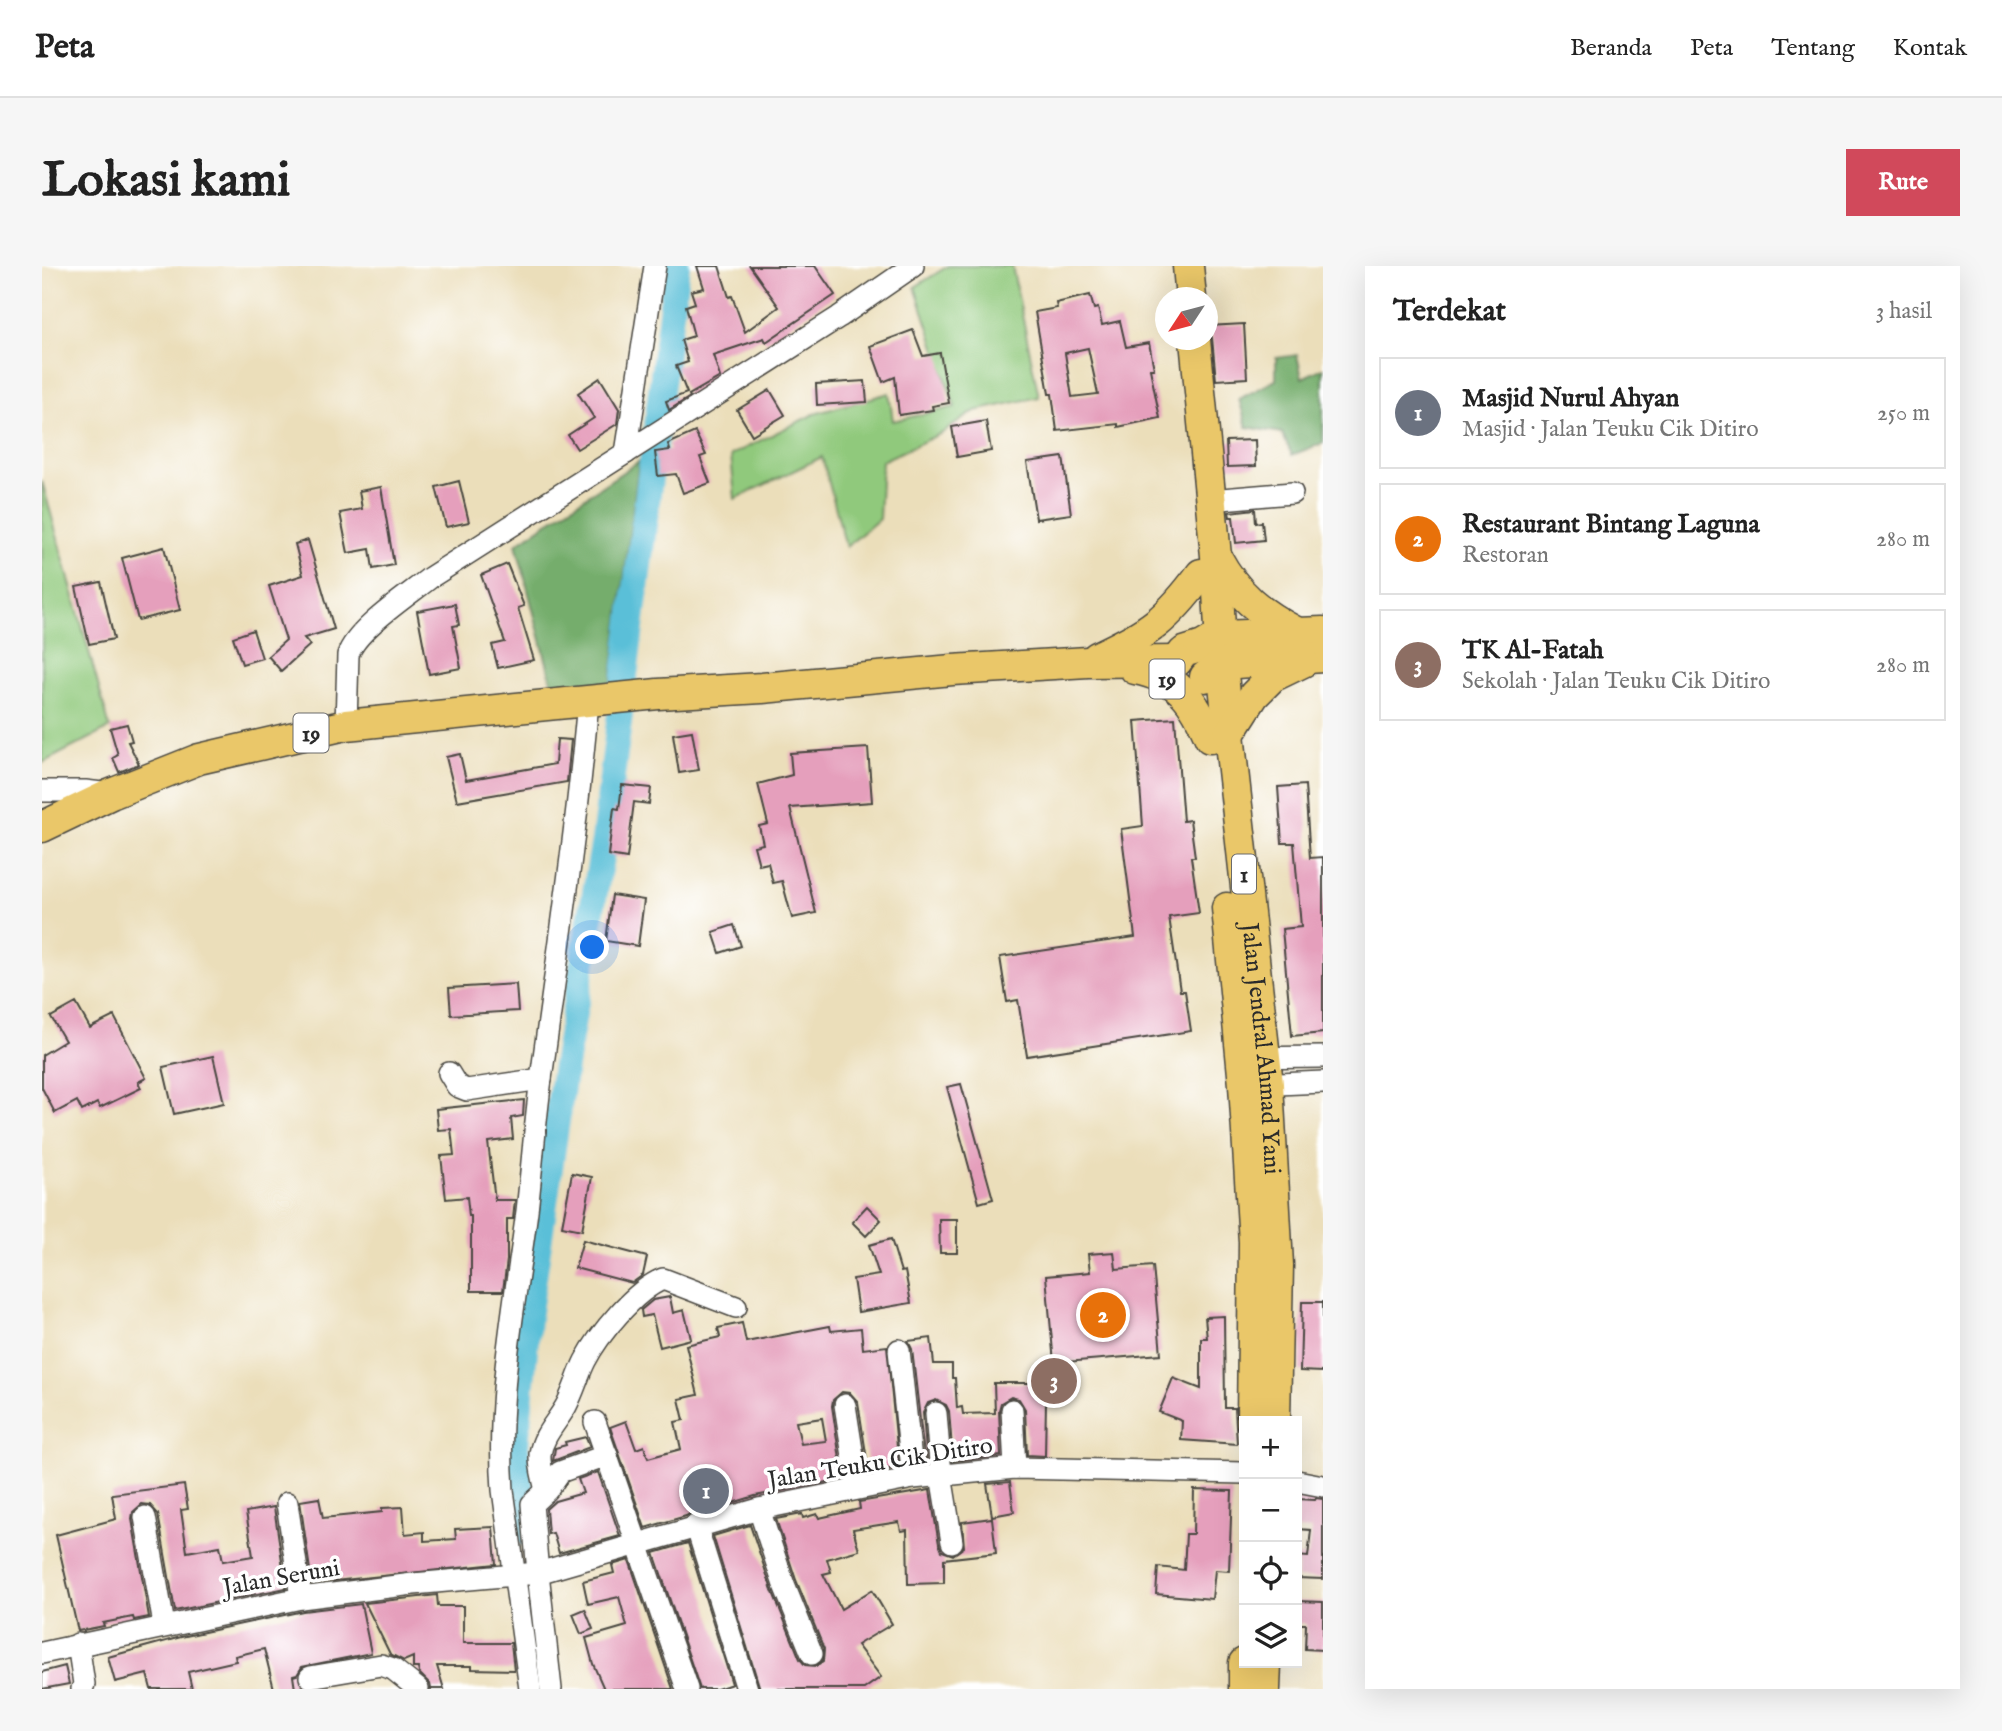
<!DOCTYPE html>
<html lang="id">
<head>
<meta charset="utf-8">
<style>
	:root { --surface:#fff; --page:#f6f6f6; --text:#222; --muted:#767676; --line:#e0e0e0; --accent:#d1495b }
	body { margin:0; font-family:"IM FELL English",serif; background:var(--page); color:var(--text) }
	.controls { position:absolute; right:21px; bottom:21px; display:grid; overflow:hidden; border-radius:0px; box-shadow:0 7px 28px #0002 }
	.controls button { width:63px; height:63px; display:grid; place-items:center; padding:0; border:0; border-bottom:2px solid var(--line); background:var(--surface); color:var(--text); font:35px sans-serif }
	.compass { position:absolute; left:1113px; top:21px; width:63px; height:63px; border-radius:50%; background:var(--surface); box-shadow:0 7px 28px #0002; rotate:234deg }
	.you { position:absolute; left:551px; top:682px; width:24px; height:24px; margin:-18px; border:5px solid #fff; border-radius:50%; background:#1a73e8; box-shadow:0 0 0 10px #1a73e833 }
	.badge { display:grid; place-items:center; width:46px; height:46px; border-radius:50%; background:var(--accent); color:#fff; font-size:23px; font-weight:700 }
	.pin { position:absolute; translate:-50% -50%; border:4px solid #fff; box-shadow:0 2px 7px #0006 }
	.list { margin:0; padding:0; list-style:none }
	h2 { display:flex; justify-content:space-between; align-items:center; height:91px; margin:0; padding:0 28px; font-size:30px }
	h2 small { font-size:23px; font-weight:400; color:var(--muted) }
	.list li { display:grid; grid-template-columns:46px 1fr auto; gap:21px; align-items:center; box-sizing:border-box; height:112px; margin:0 14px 14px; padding:0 14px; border:2px solid var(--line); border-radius:0px }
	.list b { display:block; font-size:26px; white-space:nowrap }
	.list p { margin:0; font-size:23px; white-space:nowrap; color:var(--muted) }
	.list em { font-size:23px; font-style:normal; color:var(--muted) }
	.icon { flex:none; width:38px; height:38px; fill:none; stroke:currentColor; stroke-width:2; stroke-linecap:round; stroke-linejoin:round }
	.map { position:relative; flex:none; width:1281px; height:1423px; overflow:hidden; border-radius:0px }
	header { display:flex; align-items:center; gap:42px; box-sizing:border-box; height:98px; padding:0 35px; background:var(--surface); border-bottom:2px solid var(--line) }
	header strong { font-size:33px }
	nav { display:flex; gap:38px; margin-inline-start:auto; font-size:24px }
	.intro { display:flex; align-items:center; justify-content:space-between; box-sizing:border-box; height:168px; padding:0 42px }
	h1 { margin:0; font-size:49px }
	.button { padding:18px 32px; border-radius:0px; background:var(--accent); color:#fff; font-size:24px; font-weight:700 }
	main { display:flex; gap:42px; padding:0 42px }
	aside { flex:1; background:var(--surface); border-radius:0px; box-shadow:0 7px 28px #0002 }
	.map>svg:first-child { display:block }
	.green { fill:#90c97c; stroke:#5e7a54; stroke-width:2 }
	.forest { fill:#74ad6c; stroke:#506c4c; stroke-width:2 }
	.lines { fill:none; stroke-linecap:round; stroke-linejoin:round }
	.river { stroke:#5abfd8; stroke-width:26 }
	.building { fill:#e59fbc; fill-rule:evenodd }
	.minor-casing { stroke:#484640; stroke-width:24 }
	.highway-casing { stroke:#484640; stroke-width:33 }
	.minor { stroke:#fff; stroke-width:21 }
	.highway { stroke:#eac769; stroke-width:30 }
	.labels { text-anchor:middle; stroke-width:7; stroke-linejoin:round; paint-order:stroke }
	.shield { fill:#fff; stroke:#6b6b6b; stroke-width:2 }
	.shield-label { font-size:23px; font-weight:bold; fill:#2b2b2b }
	.street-label { font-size:24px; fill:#2b2b2b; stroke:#fff }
</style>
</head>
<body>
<header>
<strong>Peta</strong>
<nav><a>Beranda</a><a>Peta</a><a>Tentang</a><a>Kontak</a></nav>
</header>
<div class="intro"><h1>Lokasi kami</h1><a class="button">Rute</a></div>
<main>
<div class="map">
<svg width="1281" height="1423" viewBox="0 0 1281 1423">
	<rect width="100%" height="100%" fill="#fff"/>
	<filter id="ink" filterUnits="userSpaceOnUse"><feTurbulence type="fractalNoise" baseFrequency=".0143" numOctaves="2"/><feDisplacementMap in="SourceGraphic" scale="14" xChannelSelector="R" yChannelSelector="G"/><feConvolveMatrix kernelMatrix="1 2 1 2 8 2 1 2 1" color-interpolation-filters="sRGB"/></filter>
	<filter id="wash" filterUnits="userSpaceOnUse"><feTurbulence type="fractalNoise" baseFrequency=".00686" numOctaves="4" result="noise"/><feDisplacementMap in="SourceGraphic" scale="28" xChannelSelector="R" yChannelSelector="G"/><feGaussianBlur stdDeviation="1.57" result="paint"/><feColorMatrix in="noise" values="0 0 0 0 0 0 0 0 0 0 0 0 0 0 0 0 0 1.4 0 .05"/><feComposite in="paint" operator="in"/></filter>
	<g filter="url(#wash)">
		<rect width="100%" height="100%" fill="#ebdeba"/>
		<!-- green -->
		<g class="green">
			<polygon points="906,0 970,0 997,131 933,145 900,167 840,195 837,253 804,281 780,191 693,233 689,189 772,148 847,127 851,155 913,141 873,21"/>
			<polygon points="0,215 68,462 0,497"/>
		</g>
		<!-- forest -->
		<g class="forest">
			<polygon points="1255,89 1260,112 1281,102 1281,177 1250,189 1240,167 1205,161 1197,133 1234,114 1234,92"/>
			<polygon points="597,195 569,417 510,417 474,278"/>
		</g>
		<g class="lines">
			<!-- river -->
			<polyline class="river" points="484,1267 474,1180 486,1052 523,800 562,574 635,0"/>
		</g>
		<g id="blocks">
			<!-- building -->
			<g class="building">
				<polygon points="655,0 677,0 687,31 690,30 703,66 737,41 708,0 773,0 793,29 724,76 722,72 671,89 678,111 647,129 648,131 627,144 624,135 645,127 634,100 646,96 639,74 652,70 644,40 653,37 649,25 662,22"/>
				<path d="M1048 29 1052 43 1056 42 1060 59 1078 55 1084 81 1107 77 1112 103H1108L1118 152 1076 161V158L1015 165 1010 128H1007L993 46 1015 42 1014 37ZM1046 82 1056 128 1030 131 1023 87Z"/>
				<polygon points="1202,58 1205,112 1174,114 1170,72 1166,60"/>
				<polygon points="871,64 881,90 898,87 907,137 890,140 891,144 857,149 853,111 841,116 828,80"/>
				<polygon points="558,112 577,143 575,158 535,183 526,169 552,152 536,127"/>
				<polygon points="823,115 825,136 775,139 774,118"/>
				<polygon points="728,124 743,149 710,169 695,144"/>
				<polygon points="944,155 949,185 915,191 910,161"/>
				<polygon points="653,166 664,189 658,191 668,217 641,227 634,208 616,210 613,186 628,184 626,178"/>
				<polygon points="1213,174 1214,200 1185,201 1184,175"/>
				<polygon points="1021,191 1029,248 994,253 985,196"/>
				<polygon points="417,215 427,256 404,261 394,221"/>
				<polygon points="339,221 352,299 331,303 328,283 306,287 298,247 320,243 317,225"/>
				<polygon points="1213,243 1214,257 1220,256 1222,274 1194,277 1191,251 1188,251 1187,246"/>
				<polygon points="266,274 292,363 262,372 268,379 239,405 226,390 244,374 227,320 261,309 253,278"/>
				<polygon points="122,281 138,344 96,354 80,292"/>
				<polygon points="465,298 482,340 476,342 492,394 456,402 450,379 463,376 439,309"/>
				<polygon points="59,316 72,373 47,378 34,321"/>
				<polygon points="413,338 417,359 411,360 419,402 387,408 375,345"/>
				<polygon points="211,364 220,392 200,398 191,371"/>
				<polygon points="1133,452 1141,555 1148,554 1153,591 1149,591 1157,647 1127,651 1138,725 1143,725 1149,765 985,790 976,734 965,736 958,691 1093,671 1079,563 1101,560 1093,455"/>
				<polygon points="85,458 90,475 86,476 97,498 77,506 71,492 76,489 68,462"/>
				<polygon points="650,465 657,504 637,507 631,468"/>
				<polygon points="515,473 529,474 525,516 415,535 404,491 418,488 424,514 513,498"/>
				<polygon points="826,482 830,536 748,542 774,647 750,652 740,615 731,617 726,597 717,599 712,580 721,578 717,560 726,558 716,518 750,509 748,487"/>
				<polygon points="580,519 609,522 607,538 592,536 585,592 566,589 572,542 577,543"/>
				<polygon points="1263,519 1268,592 1281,591 1281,767 1250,770 1240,663 1259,661 1252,577 1240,577 1236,521"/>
				<polygon points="570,629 602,634 596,680 564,675"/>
				<polygon points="692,659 699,680 678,687 671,666"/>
				<polygon points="474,718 476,745 409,749 407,722"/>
				<polygon points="34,737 48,762 72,750 104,812 96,816 99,822 58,842 55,837 40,845 35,835 13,847 0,822 0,789 23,775 9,751"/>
				<polygon points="171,790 182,837 132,848 121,801"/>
				<polygon points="919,818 951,933 937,937 905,821"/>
				<polygon points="482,834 481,850 469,852 471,873 446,876 453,934 473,934 471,953 465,953 465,994 461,1025 429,1025 429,950 427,950 425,931 404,933 399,890 412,889 409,863 396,864 394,843"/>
				<polygon points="530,907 550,911 540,964 520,960"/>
				<polygon points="825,940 839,954 824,970 810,956"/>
				<polygon points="897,953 915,953 915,987 898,987"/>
				<polygon points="849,973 859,1006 863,1005 869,1037 816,1046 811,1013 837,1009 827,979"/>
				<polygon points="541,974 605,991 601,1009 590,1017 533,1002"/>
				<polygon points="1072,986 1074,1003 1111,1000 1119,1088 1012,1097 1004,1010 1048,1006 1046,988"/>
				<polygon points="628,1031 631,1047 642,1044 649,1073 618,1081 610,1049 600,1051 599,1044 611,1034"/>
				<polygon points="1260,1036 1281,1036 1281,1106 1258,1105"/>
				<polygon points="1182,1050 1183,1142 1193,1142 1195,1178 1139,1174 1140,1155 1117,1146 1131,1112 1159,1123 1159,1072 1165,1072 1163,1051"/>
				<path d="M700 1057 704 1076 788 1060 789 1065 819 1062 821 1083 845 1080 857 1201 827 1207 816 1136 808 1127 800 1126 791 1134 790 1140 801 1213 713 1230 658 1247 651 1246 644 1250 603 1262 568 1161 584 1155 594 1183 602 1180 606 1192 639 1183 633 1156 642 1154 637 1133 656 1129 644 1079 678 1071 676 1062ZM780 1152 784 1175 759 1178 754 1156Z"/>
				<polygon points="889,1072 892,1098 910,1098 910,1112 913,1112 915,1142 920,1141 921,1148 953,1147 952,1117 1003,1117 1002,1098 1019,1097 1021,1133 1004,1134 1003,1190 985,1189 983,1143 977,1133 969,1131 959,1137 957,1144 959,1190 911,1195 907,1145 904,1139 894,1134 886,1137 881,1147 885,1197 883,1198 870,1083 866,1075"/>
				<polygon points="544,1171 548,1181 511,1195 513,1182 524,1179 523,1176"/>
				<polygon points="556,1206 578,1270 517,1287 511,1267 506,1268 504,1243 513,1235 541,1227 536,1213"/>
				<polygon points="968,1216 972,1246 950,1250 945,1218"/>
				<polygon points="142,1219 146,1243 139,1244 145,1286 178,1280 181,1295 211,1290 204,1246 232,1241 244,1322 133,1345 116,1248 108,1239 100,1238 91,1246 90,1253 107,1351 92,1354 91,1351 61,1357 62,1360 36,1365 14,1269 74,1253 70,1228"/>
				<polygon points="888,1224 897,1278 900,1285 911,1289 922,1281 920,1256 950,1252 954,1287 902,1293 902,1317 866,1318 865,1264 859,1265 857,1256 811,1263 817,1284 785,1293 789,1306 781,1308 799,1343 830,1324 850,1358 815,1379 839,1411 822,1423 718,1423 671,1270 708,1259 730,1324 758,1393 763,1399 774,1400 781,1395 782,1383 754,1314 734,1253 760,1248 761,1252 775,1248 777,1252 818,1243 817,1236"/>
				<polygon points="1152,1224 1190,1225 1187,1305 1173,1304 1170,1333 1114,1328 1116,1301 1142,1304 1144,1268 1151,1268"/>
				<polygon points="277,1232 281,1252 340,1246 340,1242 361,1241 363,1268 382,1266 382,1275 414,1273 413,1263 451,1261 454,1298 292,1315 291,1307 269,1311 258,1235"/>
				<polygon points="1274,1232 1281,1233 1281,1313 1255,1312 1255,1290 1266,1291 1269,1264 1255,1263 1255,1233 1273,1234"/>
				<polygon points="646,1277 690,1418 675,1423 658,1423 612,1287"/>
				<polygon points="587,1294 631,1423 562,1423 551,1398 544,1372 585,1360 577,1331 546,1338 541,1315 572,1307 570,1299"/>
				<polygon points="395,1329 396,1340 421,1340 421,1377 469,1377 472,1404 430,1403 430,1400 395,1400 402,1423 389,1423 388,1418 377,1407 376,1402 371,1402 371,1391 362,1395 348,1388 323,1337"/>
				<polygon points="1255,1335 1281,1336 1281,1384 1263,1383 1264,1358 1255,1358"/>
				<polygon points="319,1338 329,1387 260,1401 255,1409 251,1410 253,1423 232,1423 222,1383 193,1390 194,1395 146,1406 150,1423 109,1423 105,1408 73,1416 66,1391 139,1371 261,1345"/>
				<polygon points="543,1343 551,1363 539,1368 531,1348"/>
				<polygon points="23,1400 27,1418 0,1423 0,1406"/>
			</g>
		</g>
	</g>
	<g filter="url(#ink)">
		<use href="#blocks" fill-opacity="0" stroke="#484640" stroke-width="2"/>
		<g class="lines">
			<!-- minor casing -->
			<g class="minor-casing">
				<g id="minor">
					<polyline points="584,187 613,0"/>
					<polyline points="1168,234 1250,227"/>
					<path d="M304 459 306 389C314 363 367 329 389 311L797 51 871 0"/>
					<polyline points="0,525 43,525 68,528"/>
					<polyline points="1209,792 1281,791"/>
					<polyline points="407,807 415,820 425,824 499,813"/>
					<polyline points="1213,819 1281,816"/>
					<polyline points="857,1084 871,1212"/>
					<polyline points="803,1139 816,1222"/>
					<polyline points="970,1144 973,1202"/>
					<polyline points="894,1147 899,1209 910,1276"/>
					<polyline points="553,1156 645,1423"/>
					<polyline points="1255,1215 1281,1220"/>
					<path d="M504 1225C502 1214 497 1200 498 1188 501 1169 515 1156 524 1140 532 1125 536 1109 543 1095 557 1068 593 1024 621 1013L694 1041"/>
					<polyline points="245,1237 259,1332"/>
					<polyline points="717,1243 742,1319 770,1388"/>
					<polyline points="103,1251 122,1359"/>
					<polyline points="654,1259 705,1423"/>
					<polyline points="36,1378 42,1418 40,1423"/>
					<polyline points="0,1387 259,1332 371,1318 496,1307 717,1243 871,1212 973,1202 1202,1207"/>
					<polyline points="268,1411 339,1399 351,1403 376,1423"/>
					<path d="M488 1423 461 1224C454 1130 473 1038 485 945 490 901 493 857 499 813 516 687 535 562 546 435"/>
					<polyline points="509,1423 496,1307 490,1238 506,1223 518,1206 565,1189"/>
				</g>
			</g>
			<!-- highway casing -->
			<g class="highway-casing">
				<g id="highway">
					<polyline points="1146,0 1149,32"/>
					<path id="s1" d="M1153 74 1174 290 1180 398 1187 468 1226 818 1236 999 1233 1155"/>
					<path d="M1175 292C1195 329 1218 347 1254 366"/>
					<path d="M1055 391C1107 367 1125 354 1159 308"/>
					<polyline points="1135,395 1142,386 1161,380 1178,370 1281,366"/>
					<path d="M1093 403C1136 411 1152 433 1168 472"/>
					<polyline points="1163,411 1180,398 1281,391"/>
					<polyline points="1187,468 1212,429 1230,411 1261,396"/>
					<polyline points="0,561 69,528 157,493 304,459 616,428 720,422 910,404 1046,396 1135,395"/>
					<polyline points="1185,642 1202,819 1212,976 1210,1155"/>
					<polyline points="1202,1423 1202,1397"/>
					<polyline points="1223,1423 1224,1397"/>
				</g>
			</g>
			<!-- minor -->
			<use href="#minor" class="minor"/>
			<!-- highway -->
			<use href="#highway" class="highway"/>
		</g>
	</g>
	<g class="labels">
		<!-- shield labels -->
		<g class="shield">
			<rect x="1107.5" y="393.5" width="35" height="39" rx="5"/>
			<rect x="251.5" y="447.5" width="35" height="39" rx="5"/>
			<rect x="1190" y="588.5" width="24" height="39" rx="5"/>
		</g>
		<g class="shield-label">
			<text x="1125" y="421">19</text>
			<text x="269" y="475">19</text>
			<text x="1202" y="616">1</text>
		</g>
		<!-- street labels -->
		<g class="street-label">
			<text dy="8" stroke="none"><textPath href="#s1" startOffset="712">Jalan Jendral Ahmad Yani</textPath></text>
			<text transform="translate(838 1196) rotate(-9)" y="8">Jalan Teuku Cik Ditiro</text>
			<text transform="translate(239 1311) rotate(-10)" y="8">Jalan Seruni</text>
		</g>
	</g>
</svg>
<div class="controls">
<button>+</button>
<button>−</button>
<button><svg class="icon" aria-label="locate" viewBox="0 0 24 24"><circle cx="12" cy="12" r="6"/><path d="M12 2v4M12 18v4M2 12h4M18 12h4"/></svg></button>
<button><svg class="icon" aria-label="layers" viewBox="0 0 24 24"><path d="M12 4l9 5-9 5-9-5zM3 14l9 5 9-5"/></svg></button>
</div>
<svg class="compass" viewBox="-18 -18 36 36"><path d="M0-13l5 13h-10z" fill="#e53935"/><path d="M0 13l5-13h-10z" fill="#767676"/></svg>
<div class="you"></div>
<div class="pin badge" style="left:664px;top:1225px;background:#6b7280">1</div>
<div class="pin badge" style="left:1061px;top:1049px;background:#e8710a">2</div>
<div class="pin badge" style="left:1012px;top:1115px;background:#8d6e63">3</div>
</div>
<aside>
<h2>Terdekat<small>3 hasil</small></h2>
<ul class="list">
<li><span class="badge" style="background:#6b7280">1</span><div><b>Masjid Nurul Ahyan</b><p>Masjid · Jalan Teuku Cik Ditiro</p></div><em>250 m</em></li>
<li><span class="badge" style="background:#e8710a">2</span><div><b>Restaurant Bintang Laguna</b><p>Restoran</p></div><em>280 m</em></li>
<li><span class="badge" style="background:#8d6e63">3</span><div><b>TK Al-Fatah</b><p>Sekolah · Jalan Teuku Cik Ditiro</p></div><em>280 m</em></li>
</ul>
</aside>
</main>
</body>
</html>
